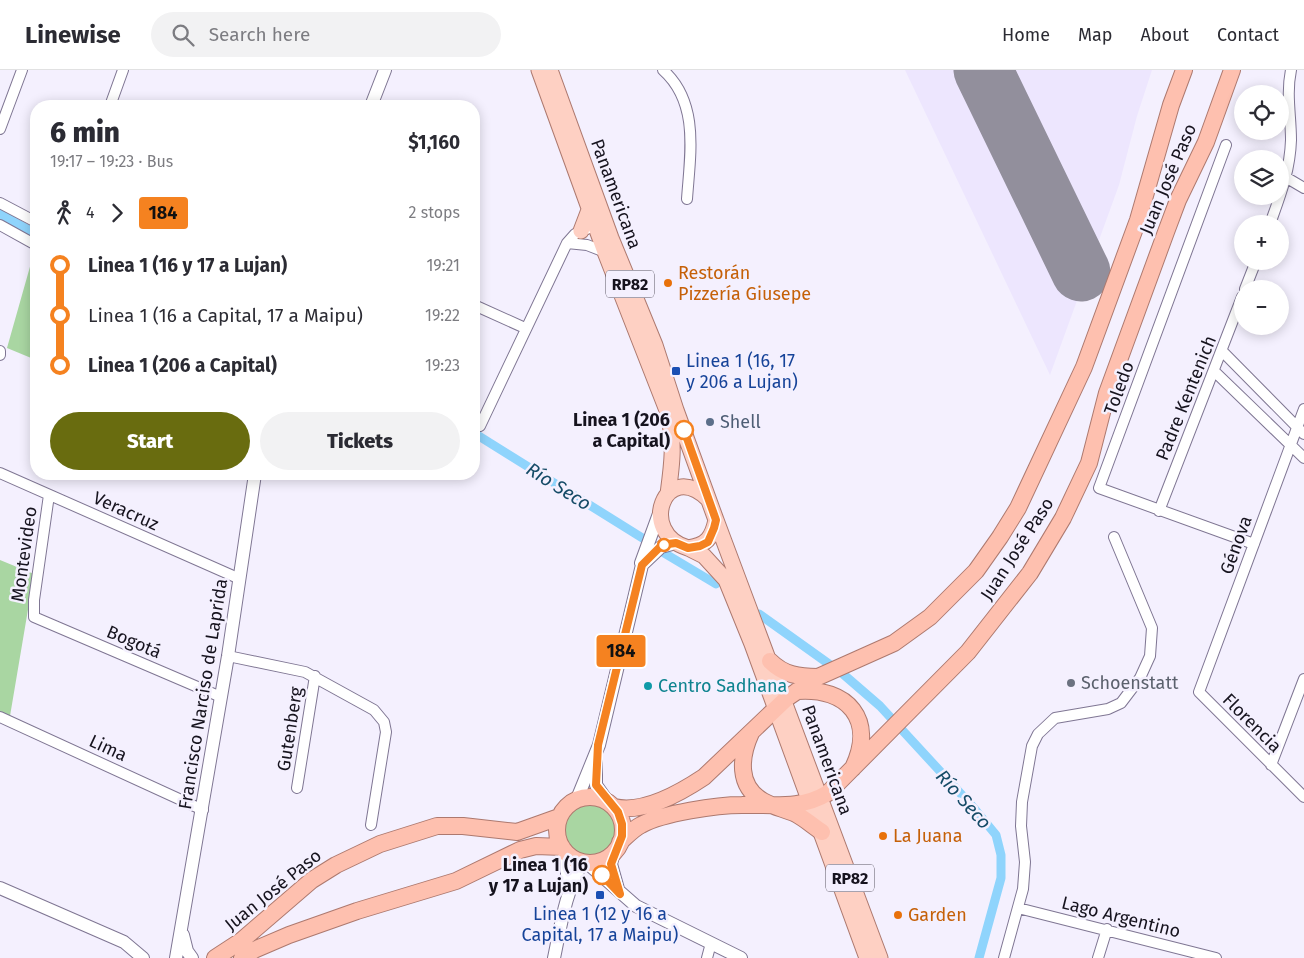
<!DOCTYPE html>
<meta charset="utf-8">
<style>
body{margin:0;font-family:"Fira Sans",sans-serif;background:#f2f2f3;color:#2b2b33;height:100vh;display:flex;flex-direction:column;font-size:19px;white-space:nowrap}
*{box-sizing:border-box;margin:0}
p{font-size:16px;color:#7c7c81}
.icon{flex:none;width:28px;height:28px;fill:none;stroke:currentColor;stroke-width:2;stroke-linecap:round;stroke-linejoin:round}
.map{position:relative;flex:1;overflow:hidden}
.side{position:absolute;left:30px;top:30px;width:450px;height:380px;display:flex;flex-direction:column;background:#fff;border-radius:20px;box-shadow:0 2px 12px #0003}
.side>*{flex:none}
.badge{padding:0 10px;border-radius:4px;font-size:18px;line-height:32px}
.buttons{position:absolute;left:1234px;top:15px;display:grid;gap:10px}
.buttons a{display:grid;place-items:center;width:55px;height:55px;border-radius:50%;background:#fff;box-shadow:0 2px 12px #0003;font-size:25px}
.map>.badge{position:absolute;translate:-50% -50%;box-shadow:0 0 0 2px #fff}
.legs{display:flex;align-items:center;gap:8px;height:55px;padding:0 20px;font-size:16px}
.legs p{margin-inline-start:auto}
.head{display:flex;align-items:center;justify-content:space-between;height:85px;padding:0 20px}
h1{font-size:28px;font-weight:800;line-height:38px}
.action{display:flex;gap:10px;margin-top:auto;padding:10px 20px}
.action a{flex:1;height:58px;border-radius:30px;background:#696c0f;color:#fff;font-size:20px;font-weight:800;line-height:58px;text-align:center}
.action a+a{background:#f2f2f3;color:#2b2b33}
ul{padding:0 20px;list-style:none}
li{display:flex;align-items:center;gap:18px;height:50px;font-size:19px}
li i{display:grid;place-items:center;width:8px;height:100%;margin:0 6px;background:currentColor}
li i::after{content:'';width:12px;height:12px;margin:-6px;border:4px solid;border-radius:50%;background:#fff}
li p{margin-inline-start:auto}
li:first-child i{background:linear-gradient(#0000 50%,currentColor 0)}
li:last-child i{background:linear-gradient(currentColor 50%,#0000 0)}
header{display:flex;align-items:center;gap:30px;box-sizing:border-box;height:70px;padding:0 25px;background:#fff;border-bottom:1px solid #e1e1e2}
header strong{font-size:24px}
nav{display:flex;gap:28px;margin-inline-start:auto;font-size:18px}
.search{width:350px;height:45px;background:#f2f2f3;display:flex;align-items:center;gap:12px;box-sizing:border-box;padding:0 18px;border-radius:28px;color:#7c7c81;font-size:19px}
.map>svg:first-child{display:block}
</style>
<header>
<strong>Linewise</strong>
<div class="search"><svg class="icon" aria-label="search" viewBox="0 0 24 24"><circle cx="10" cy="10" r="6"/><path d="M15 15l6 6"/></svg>Search here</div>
<nav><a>Home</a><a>Map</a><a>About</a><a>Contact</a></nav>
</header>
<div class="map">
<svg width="1304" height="888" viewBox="0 0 1304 888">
<rect width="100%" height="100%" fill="#f4f0fe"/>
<!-- built -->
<path fill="#ede6fe" d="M905,0H1152L1137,46L1119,115L1050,305Z"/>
<!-- green -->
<path fill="#a9d6a2" d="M35,179L36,180V290L7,278Z
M0,490L34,504L10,646L0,642Z
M563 759a27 27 0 1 1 54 0a27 27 0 1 1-54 0Z"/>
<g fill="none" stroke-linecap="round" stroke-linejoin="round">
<!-- canal -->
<path stroke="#8fd4fc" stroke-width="9" d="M0,144L36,164
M474,363L644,469
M664,483L716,514
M759,544L829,594
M843,604L880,636L973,737L996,765L1001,785V808L979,888"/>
<!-- runway -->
<path stroke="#928f9c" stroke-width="59" d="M983,0L1081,202"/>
<!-- minor casing -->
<g stroke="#7f7693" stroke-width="12">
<path id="minor" d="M663,0C700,33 690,85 687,129
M110,36L123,0
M0,59L22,0
M1226,75L1099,418L1254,474
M1287,108L1304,118
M0,133L36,152
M1270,154C1280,126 1290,101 1291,70C1291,46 1286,24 1291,0
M0,155L36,175
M567,173L587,175L605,182
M1245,219L1256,191
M474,235L525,258
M0,281V285
M1222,281L1304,364
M1214,301L1304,388
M1304,339L1199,622L1304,727
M474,353L480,356L567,173L575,164L587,159
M0,403L240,509
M49,425L34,530V547L221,627
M1159,441L1242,227
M228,586L305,602L374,640L384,652L386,662L371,755
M0,647L203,740
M1271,695L1304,609
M297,718L315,606
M1018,838L1216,888
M707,888L711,873
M1004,888L1023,819L1025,792L1021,756L1022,732L1032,676L1038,664L1055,648L1108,639L1121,633L1140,608L1150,586L1152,558L1114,467
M1098,888L1107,859"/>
</g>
<!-- tertiary casing -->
<g stroke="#7f7693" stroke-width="14">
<path id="tertiary" d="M371,36L385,0
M641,493L660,441
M596,693V715L608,732
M577,729L599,675L642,495L661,477L676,473
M564,780L567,792V815
M614,782L611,794L618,819
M587,793L636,836L741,888
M0,818L124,872L143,888
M183,865L187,881L192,888
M176,888L228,586L255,404
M554,888C561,855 565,822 583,792"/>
</g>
<!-- primary casing -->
<g stroke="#ad796f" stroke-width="17">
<path id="primary" d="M539,0L605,182L668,343C675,374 672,394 668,424
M550,0L611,168L655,275L676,340L716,450C712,468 707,475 688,478C637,463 665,388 708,429
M581,161L589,140
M716,450L880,888
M688,478L704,486L726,510L752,574L867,888"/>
</g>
<!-- trunk casing -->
<g stroke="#ad796f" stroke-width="18">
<path id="trunk" d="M770,591C784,605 799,607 818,607
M797,621C848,617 876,650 853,698
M751,663C740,687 737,716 763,731C773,737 785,739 796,744C805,749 813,756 822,762
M557 760a33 33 0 1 1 66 0a33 33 0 1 1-66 0Z
M614,737C643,744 680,723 704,707L787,628L818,607L894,573L930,547L976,501L1000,467L1018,438L1084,297L1138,150L1171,35L1184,0
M620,772C627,766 633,759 641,755C663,743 717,735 742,735C772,734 800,740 828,723L968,582L1030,503L1063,448L1089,393L1107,323L1166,162L1178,130L1206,72L1232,0
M215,888L241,871L312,810L336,795L380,774L437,756H463L517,762L559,747
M242,888L254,880L289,865L357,841L456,811L520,780L536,776L562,777"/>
</g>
<!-- minor -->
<use href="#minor" stroke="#fff" stroke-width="10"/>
<!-- tertiary -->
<use href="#tertiary" stroke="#fff" stroke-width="12"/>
<!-- primary -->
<use href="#primary" stroke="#fed0c3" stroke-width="15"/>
<!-- trunk -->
<use href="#trunk" stroke="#fec0af" stroke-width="16"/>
</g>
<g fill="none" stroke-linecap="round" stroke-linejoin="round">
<!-- line-1 casing -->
<g stroke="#fff" stroke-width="11">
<path id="line-1" d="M602,805L620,824L611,794L622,766V754L618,742L596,715L598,675L642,495L661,476L668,474L676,473L688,478L700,476L708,472L714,458L716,450L684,360"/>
</g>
<!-- line-1 -->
<use href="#line-1" stroke="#f58220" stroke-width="8"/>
</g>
<!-- markers -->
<g fill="#e8710a" stroke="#f4f0fe" stroke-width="2">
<circle cx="668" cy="213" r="5"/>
<circle cx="883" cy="766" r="5"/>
<circle cx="898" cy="845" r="5"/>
</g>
<g fill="#1a4fb4" stroke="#f4f0fe" stroke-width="2">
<rect x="671" y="296" width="10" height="10" rx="2.5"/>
<rect x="595" y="820" width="10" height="10" rx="2.5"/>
</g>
<circle fill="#5c6f8a" stroke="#f4f0fe" stroke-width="2" cx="710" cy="352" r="5"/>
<g fill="#fff" stroke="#f58220" stroke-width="2.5">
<circle cx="684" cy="360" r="9"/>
<circle cx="664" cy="475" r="6"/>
<circle cx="602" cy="805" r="9"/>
</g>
<circle fill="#6b7280" stroke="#f4f0fe" stroke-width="2" cx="1071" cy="613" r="5"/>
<circle fill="#0f9aa8" stroke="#f4f0fe" stroke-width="2" cx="648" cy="616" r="5"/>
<g text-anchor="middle" stroke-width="5" stroke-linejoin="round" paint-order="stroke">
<!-- shield labels -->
<g fill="#f4f0fe" stroke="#595561" stroke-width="1">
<rect x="606" y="200.5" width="48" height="27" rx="4"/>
<rect x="826" y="794.5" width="48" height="27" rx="4"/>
</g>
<g font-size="16" font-weight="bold" fill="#16131e">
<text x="630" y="220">RP82</text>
<text x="850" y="814">RP82</text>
</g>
<!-- street labels -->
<g font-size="18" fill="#16131e" stroke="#f4f0fe">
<text transform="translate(1168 109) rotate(-67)" y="6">Juan José Paso</text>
<text transform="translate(616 124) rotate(70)" y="6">Panamericana</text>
<text transform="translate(1119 318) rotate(-70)" y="6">Toledo</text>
<text transform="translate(1186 328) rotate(-68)" y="6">Padre Kentenich</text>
<text transform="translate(126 441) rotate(24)" y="6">Veracruz</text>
<text transform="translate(1236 475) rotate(-70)" y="6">Génova</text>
<text transform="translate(1017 479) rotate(-57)" y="6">Juan José Paso</text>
<text transform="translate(24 484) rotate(-82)" y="6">Montevideo</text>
<text transform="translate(134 572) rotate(23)" y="6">Bogotá</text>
<text transform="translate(203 624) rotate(-81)" y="6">Francisco Narciso de Laprida</text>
<text transform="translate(1252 653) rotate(45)" y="6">Florencia</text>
<text transform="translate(290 659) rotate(-81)" y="6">Gutenberg</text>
<text transform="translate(108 678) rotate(25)" y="6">Lima</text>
<text transform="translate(827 690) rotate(70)" y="6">Panamericana</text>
<text transform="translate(273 820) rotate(-39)" y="6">Juan José Paso</text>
<text transform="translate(1121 847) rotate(14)" y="6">Lago Argentino</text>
</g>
<!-- food labels -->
<g font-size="18" fill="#c56008" stroke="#f4f0fe" text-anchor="start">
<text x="678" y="209">Restorán<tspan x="678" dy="21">Pizzería Giusepe</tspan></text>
<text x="893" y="772">La Juana</text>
<text x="908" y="851">Garden</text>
</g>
<!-- transit labels -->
<g font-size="18" fill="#164399" stroke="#f4f0fe" text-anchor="start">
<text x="686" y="297">Linea 1 (16, 17<tspan x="686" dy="21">y 206 a Lujan)</tspan></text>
<text x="600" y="850" text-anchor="middle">Linea 1 (12 y 16 a<tspan x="600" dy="21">Capital, 17 a Maipu)</tspan></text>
</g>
<!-- stop labels -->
<g font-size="18" font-weight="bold" fill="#16131e" stroke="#f4f0fe" text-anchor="end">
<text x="670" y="356">Linea 1 (206<tspan x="670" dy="21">a Capital)</tspan></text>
<text x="588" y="801">Linea 1 (16<tspan x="588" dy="21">y 17 a Lujan)</tspan></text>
</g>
<!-- service labels -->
<g font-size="18" fill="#4e5e75" stroke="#f4f0fe" text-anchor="start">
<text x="720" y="358">Shell</text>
</g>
<!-- worship labels -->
<g font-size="18" fill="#5b616d" stroke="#f4f0fe" text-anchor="start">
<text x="1081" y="619">Schoenstatt</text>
</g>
<!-- culture labels -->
<g font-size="18" fill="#0d838f" stroke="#f4f0fe" text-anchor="start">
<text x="658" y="622">Centro Sadhana</text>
</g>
<!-- water labels -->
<g font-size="19" font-style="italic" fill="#154b67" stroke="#f4f0fe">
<text transform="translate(559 416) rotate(32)" y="7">Río Seco</text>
<text transform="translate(964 729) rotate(48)" y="7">Río Seco</text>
</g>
</g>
</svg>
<div class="buttons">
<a><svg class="icon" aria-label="locate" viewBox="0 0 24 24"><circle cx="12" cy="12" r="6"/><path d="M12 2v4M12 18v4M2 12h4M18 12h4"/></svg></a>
<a><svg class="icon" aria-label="layers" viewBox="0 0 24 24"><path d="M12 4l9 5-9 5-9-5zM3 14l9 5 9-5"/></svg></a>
<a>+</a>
<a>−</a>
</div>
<b class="badge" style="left:621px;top:581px;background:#f58220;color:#111">184</b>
<section class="side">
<div class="head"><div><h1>6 min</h1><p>19:17 – 19:23 · Bus</p></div><b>$1,160</b></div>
<div class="legs"><svg class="icon" aria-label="walk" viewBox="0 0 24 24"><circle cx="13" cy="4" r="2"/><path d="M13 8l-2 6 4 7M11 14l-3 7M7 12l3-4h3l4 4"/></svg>4<svg class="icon" aria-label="forward" viewBox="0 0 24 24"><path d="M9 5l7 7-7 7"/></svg><b class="badge" style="background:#f58220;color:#111">184</b><p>2 stops</p></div>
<ul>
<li><i style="color:#f58220"></i><b>Linea 1 (16 y 17 a Lujan)</b><p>19:21</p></li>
<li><i style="color:#f58220"></i><span>Linea 1 (16 a Capital, 17 a Maipu)</span><p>19:22</p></li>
<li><i style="color:#f58220"></i><b>Linea 1 (206 a Capital)</b><p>19:23</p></li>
</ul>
<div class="action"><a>Start</a><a>Tickets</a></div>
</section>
</div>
